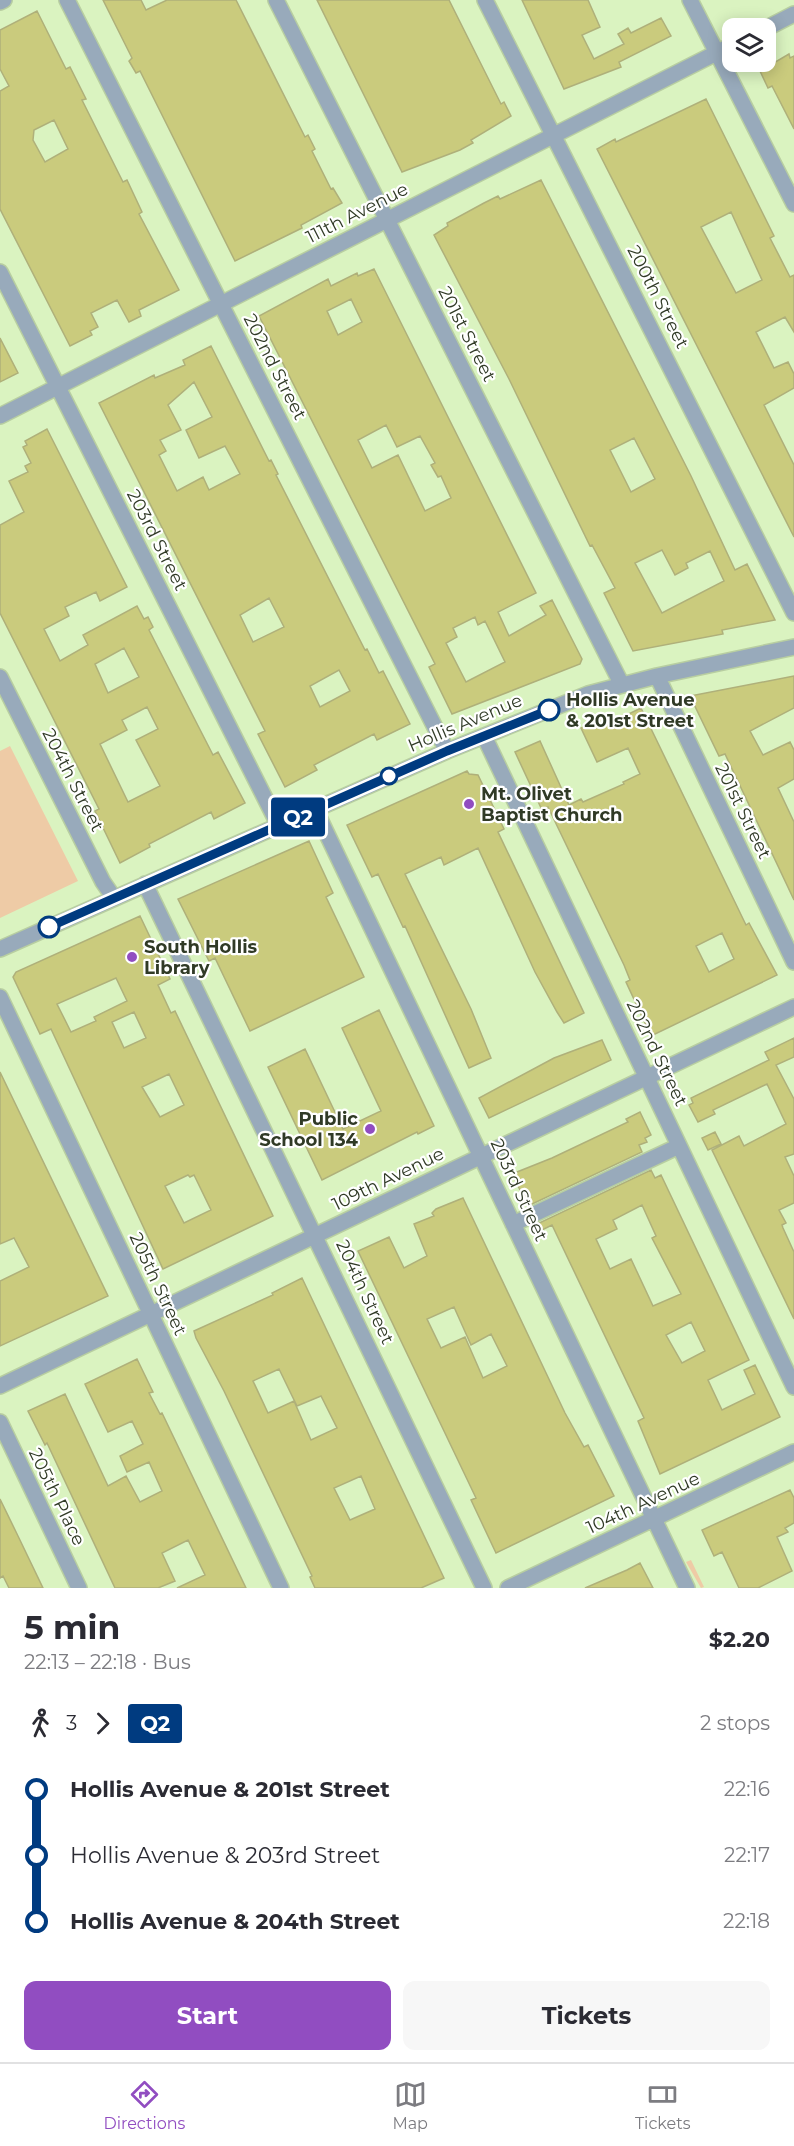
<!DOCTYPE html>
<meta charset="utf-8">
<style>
body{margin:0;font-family:Montserrat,sans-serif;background:#f7f7f7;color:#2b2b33;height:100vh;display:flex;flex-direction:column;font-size:22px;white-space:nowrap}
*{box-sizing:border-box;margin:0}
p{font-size:20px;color:#7c7c81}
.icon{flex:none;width:33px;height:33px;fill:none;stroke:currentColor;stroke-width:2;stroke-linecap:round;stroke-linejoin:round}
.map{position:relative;height:1588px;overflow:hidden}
.panel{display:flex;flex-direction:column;background:#fff;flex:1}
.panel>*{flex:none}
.badge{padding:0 12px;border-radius:4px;font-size:21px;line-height:39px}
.tools{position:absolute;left:722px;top:18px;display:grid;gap:12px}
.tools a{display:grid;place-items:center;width:54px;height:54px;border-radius:12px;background:#fff;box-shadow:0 3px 15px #0003;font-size:30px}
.map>.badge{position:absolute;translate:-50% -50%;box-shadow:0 0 0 3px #fff}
.legs{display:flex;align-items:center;gap:9px;height:66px;padding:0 24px;font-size:20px}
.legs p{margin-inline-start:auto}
.overview{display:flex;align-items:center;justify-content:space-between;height:102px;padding:0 24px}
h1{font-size:33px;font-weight:700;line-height:45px}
.button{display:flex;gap:12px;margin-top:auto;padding:12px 24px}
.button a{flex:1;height:69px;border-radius:12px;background:#914dc1;color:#fff;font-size:24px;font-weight:700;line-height:69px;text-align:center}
.button a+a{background:#f7f7f7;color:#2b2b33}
ul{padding:0 24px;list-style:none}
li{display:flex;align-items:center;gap:21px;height:66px;font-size:22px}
li i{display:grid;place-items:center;width:9px;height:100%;margin:0 8px;background:currentColor}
li i::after{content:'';width:15px;height:15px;margin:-8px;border:4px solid;border-radius:50%;background:#fff}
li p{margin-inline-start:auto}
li:first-child i{background:linear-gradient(#0000 50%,currentColor 0)}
li:last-child i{background:linear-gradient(currentColor 50%,#0000 0)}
.tab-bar{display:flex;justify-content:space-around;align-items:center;height:84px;border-top:2px solid #e1e1e2;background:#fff;font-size:16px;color:#7c7c81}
.tab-bar a{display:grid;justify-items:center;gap:3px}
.tab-bar .selected{color:#914dc1}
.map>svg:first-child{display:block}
</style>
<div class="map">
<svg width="794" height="1588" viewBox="0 0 794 1588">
<rect width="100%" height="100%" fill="#daf3c0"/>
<!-- green -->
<path fill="#eecba6" d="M10,746L78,881L0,918V751Z
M691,1560L704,1587L701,1588L686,1562Z"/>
<!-- building -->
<path fill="#cacb7d" stroke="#afb07a" stroke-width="1.5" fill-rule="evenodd" d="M103,0H141L146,10L167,0H236L305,137L308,135L315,149L312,151L331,189L333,188L342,203L301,225L302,228L235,261L140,71L136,73L129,61L132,58Z
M317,0H449L501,104L504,102L511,116L471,140L473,143L460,150L402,172Z
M522,0H588L600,27L582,35L594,59L624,44L618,34L628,28L631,33L661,18L671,36L619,62L621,67L564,89Z
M37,11L66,69L70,67L86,99L82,100L123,182L127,180L142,212L139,214L179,290L139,310L141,316L129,322L117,300L91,313L98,327L90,331L92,335L70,346L0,209V91L9,86L0,69V30ZM54,120L68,149L45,162L33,140L34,130Z
M789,54L790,58L794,56V129L772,86L768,88L760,71Z
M706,99L774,236L770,238L790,277L794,275V332L785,317L756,332L774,368L788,362L794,374V388L764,405L794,465V537L597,149L615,139L616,142ZM731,212L762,280L736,293L701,227Z
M541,180L691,476L735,570L747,564L775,620L722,630L723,634L633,651L604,593L615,588L592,545L590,546L509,379L434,235L448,226L447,223L484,203L498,196L500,199ZM634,438L655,479L631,492L610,450ZM662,550L675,575L688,568L686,563L710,551L724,581L662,613L635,563Z
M374,269L536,593L498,612L509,636L546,615L540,606L552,600L582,659L580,664L452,714L429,667L435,664L259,316L328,279L331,286L357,273L358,276ZM351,299L362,322L338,335L327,311ZM386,425L397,447L420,436L435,463L431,465L438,477L441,476L451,498L425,511L398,455L372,468L358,440ZM475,617L478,625L485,621L505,662L466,682L446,643L457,637L453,628Z
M0,338L18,373L0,382Z
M211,346L269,461L271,460L278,474L276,475L365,650L367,649L379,673L383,671L410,724L377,740L374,734L314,765L317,770L285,787L258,734L265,731L99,403L154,375L155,378L185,365L183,360ZM194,382L212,417L186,430L199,458L225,446L240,474L209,490L203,477L177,491L159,455L166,451L160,440L181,430L168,405ZM269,598L284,627L253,642L240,615ZM339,670L350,691L320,707L310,686Z
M47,429L127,587L100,601L96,592L65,607L69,616L44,629L60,661L88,645L83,635L137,606L144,619L148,617L153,627L149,630L213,755L218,752L245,803L214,819L211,812L149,844L150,847L120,863L95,811L99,809L0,613V525L24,512L9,481L28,472L25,466L31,463L23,447L27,445L25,441ZM124,648L139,677L108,693L95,664ZM147,707L158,729L136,740L160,786L128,802L100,744L127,730L122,720Z
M794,676V708L750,731L763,755L790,742L794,750V779L778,788L794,822V900L725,754L719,756L690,696Z
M641,708L746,925L749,923L777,975L651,1036L626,982L630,980L624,965L548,807L542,810L515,752L540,741L569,805L581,799L583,802L624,784L623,782L640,774L628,748L597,762L581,728L607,716L610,723ZM722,933L734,959L709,972L696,946Z
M467,771L469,774L478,775L504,829L498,832L584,1013L564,1023L557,1012L535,972L478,848L444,865L441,857L405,874L471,1009L491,1058L469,1068L405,926L403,927L378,874L372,877L347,825Z
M309,841L333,893L326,897L364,977L250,1031L215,958L209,961L178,899Z
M140,916L170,979L158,985L171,1013L175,1011L273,1216L163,1269L51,1029L40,1034L13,977L16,972ZM116,978L127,1001L94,1017L96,1021L71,1032L57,1004ZM134,1012L146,1038L124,1048L112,1022ZM169,1074L184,1105L160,1117L142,1087ZM188,1175L190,1177L194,1175L211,1210L184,1223L165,1186Z
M379,1010L434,1126L418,1134L417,1132L322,1180L268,1067L305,1049L343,1129L381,1111L342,1028Z
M794,1038V1057L776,1065L794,1099V1154L785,1157L794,1176V1203L779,1210L786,1223L782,1225L783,1228L794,1252V1319L712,1150L739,1136L744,1146L786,1124L767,1084L713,1110L715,1114L698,1122L689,1105L693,1103L691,1098L769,1060L765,1052Z
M602,1040L611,1060L489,1118L479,1098L554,1058Z
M0,1072L108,1296L0,1346V1281L29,1267L14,1238L0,1244Z
M640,1112L651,1135L645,1138L647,1142L639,1145L642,1152L528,1206L512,1174L552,1158L628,1122L626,1119Z
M715,1132L721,1144L708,1150L702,1138Z
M651,1170L655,1178L661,1175L749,1360L708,1380L722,1410L755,1394L744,1370L755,1365L780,1417L660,1474L638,1421L644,1418L552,1225L540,1231L537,1224ZM642,1205L656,1236L652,1238L681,1294L653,1306L631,1259L610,1269L596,1239L617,1229L613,1220ZM691,1322L705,1351L682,1363L666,1335Z
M463,1198L565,1413L584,1447L588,1445L614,1496L496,1553L471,1500L476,1498L358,1251L389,1237L404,1268L427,1256L414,1224L434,1216L432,1213L436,1209ZM454,1307L471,1345L491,1334L507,1366L483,1378L465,1337L441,1348L427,1319Z
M302,1278L444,1578L421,1588H315L310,1577L312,1576L224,1391L196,1338L194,1331L273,1295L272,1293ZM279,1369L297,1406L321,1396L337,1428L311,1440L294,1401L268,1413L253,1381ZM361,1476L375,1509L350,1520L334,1488Z
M137,1359L153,1392L149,1393L160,1414L162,1413L246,1588H177L205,1575L188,1540L162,1553L175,1581L158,1588H115L47,1443L45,1445L28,1411L65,1394L108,1486L126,1476L140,1502L162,1491L149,1462L127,1472L120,1456L143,1444L132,1421L108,1432L85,1384Z
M790,1490L794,1498V1523L785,1528L788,1532L777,1537L792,1571L758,1588H739L722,1552L714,1556L702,1530Z
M0,1499L18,1536L43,1588H9L3,1576L0,1578Z
M640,1563L653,1588H585L627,1570Z"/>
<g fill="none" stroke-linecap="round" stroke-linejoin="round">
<!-- minor casing -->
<g stroke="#b8cea1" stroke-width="18">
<path id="minor" d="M67,0L447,751
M276,0L622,685
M485,0L794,613
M690,0L794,204
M0,2L4,0
M765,29L794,14
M0,272L279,826
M0,416L732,45
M657,676L794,962
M0,677L103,882L114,898
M484,736L794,1387
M315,809L687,1588
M145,884L484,1588
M0,949L447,751L588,694L657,676L794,647
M0,997L281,1588
M513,1224L679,1146
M0,1386L794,1007
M0,1422L79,1588
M508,1588L794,1452"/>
</g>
<!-- minor -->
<use href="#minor" stroke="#98aabb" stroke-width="15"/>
</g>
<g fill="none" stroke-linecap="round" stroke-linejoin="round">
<!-- line-1 casing -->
<g stroke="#fff" stroke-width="14">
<path id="line-1" d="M49,927L447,751L549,710"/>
</g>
<!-- line-1 -->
<use href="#line-1" stroke="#003b80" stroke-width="9"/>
</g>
<!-- markers -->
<g fill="#fff" stroke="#003b80" stroke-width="3">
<circle cx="549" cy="710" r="10"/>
<circle cx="389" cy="776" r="8"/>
<circle cx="49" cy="927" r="10"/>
</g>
<g fill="#914dc1" stroke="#fff" stroke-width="2">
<circle cx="469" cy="804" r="6"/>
<circle cx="132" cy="957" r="6"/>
<circle cx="370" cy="1129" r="6"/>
</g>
<g text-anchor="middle" stroke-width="4.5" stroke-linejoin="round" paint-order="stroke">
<!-- street labels -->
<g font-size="18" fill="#303a26" stroke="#fff">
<text transform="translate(357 213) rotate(-27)" y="6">111th Avenue</text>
<text transform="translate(658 297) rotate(63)" y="6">200th Street</text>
<text transform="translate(467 334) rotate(63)" y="6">201st Street</text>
<text transform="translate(275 367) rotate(63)" y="6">202nd Street</text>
<text transform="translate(157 540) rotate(63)" y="6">203rd Street</text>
<text transform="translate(465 723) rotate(-23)" y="6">Hollis Avenue</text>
<text transform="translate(73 780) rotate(63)" y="6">204th Street</text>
<text transform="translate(743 811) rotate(64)" y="6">201st Street</text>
<text transform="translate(657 1053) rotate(64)" y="6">202nd Street</text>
<text transform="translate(388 1179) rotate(-26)" y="6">109th Avenue</text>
<text transform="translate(519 1190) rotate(65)" y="6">203rd Street</text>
<text transform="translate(158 1284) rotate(65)" y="6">205th Street</text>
<text transform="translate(365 1292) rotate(65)" y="6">204th Street</text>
<text transform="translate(57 1497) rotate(64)" y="6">205th Place</text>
<text transform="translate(643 1503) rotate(-25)" y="6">104th Avenue</text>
</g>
<!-- stop labels -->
<g font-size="18" font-weight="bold" fill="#303a26" stroke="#fff" text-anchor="start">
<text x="566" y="706">Hollis Avenue<tspan x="566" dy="21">&amp; 201st Street</tspan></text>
</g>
<!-- poi labels -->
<g font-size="18" font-weight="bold" fill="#303a26" stroke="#fff" text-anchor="start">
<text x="481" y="800">Mt. Olivet<tspan x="481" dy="21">Baptist Church</tspan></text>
<text x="144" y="953">South Hollis<tspan x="144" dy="21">Library</tspan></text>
<text x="358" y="1125" text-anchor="end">Public<tspan x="358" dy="21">School 134</tspan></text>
</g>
</g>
</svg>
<div class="tools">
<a><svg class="icon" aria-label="layers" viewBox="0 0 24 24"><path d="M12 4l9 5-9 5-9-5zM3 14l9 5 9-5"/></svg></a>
</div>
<b class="badge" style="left:298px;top:817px;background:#003b80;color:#fff">Q2</b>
</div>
<section class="panel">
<div class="overview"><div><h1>5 min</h1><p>22:13 – 22:18 · Bus</p></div><b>$2.20</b></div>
<div class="legs"><svg class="icon" aria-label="walk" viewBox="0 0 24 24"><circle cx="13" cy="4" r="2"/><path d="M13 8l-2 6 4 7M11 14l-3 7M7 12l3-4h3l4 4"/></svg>3<svg class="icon" aria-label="forward" viewBox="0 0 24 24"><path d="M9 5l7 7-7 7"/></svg><b class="badge" style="background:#003b80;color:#fff">Q2</b><p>2 stops</p></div>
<ul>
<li><i style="color:#003b80"></i><b>Hollis Avenue &amp; 201st Street</b><p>22:16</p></li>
<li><i style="color:#003b80"></i><span>Hollis Avenue &amp; 203rd Street</span><p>22:17</p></li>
<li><i style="color:#003b80"></i><b>Hollis Avenue &amp; 204th Street</b><p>22:18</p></li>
</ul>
<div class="button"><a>Start</a><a>Tickets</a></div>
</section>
<nav class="tab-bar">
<a class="selected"><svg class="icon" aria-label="directions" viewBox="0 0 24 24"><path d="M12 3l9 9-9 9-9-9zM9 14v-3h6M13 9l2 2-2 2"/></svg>Directions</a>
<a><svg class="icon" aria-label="map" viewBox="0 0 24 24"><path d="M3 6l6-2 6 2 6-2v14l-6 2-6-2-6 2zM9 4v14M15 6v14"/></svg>Map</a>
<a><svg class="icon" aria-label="tickets" viewBox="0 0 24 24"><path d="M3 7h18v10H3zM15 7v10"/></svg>Tickets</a>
</nav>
